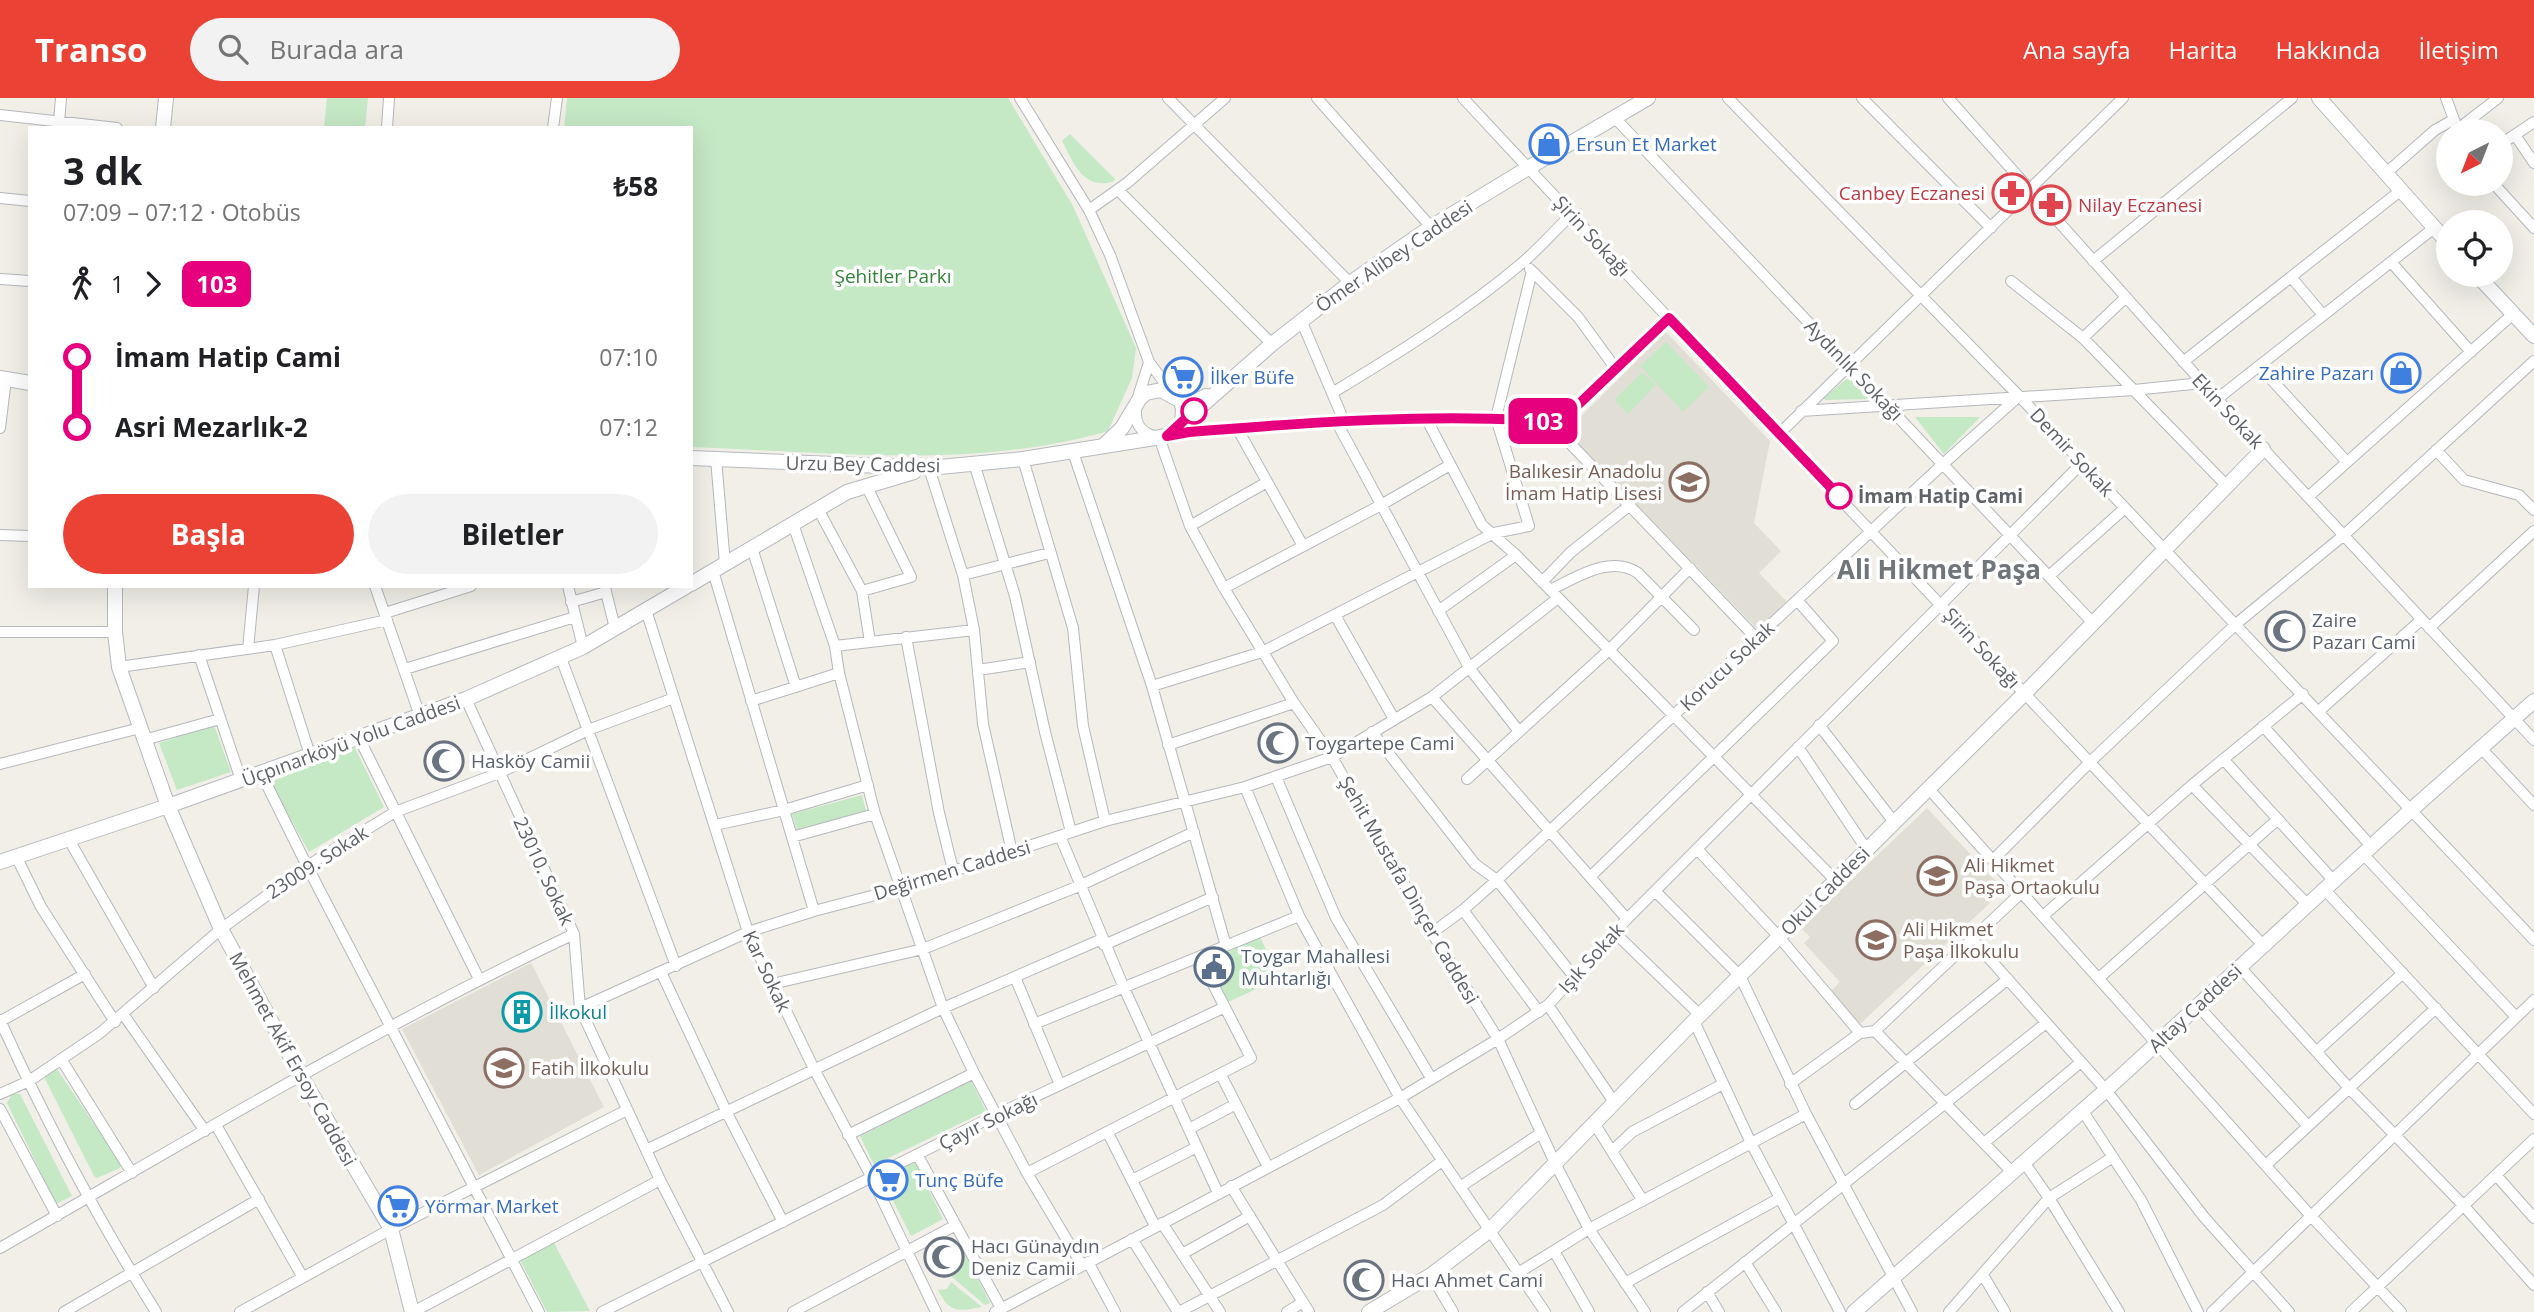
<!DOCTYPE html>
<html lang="tr">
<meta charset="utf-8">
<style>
body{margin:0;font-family:"Open Sans",sans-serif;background:#f2f2f2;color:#202124;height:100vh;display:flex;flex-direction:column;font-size:26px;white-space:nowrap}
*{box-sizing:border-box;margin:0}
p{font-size:23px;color:#757577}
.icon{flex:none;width:38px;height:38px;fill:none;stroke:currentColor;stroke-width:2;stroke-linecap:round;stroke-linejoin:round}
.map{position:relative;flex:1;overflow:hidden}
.details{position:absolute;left:28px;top:28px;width:665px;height:462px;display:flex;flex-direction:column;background:#fff;border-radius:0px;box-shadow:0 7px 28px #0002}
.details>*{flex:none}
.badge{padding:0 14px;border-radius:10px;font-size:24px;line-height:46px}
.needle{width:46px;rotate:222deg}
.controls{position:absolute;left:2436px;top:21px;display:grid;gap:14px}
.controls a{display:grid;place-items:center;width:77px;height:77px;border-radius:50%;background:#fff;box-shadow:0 7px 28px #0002;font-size:35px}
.map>.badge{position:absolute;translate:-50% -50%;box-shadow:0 0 0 4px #fff}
.legs{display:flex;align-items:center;gap:10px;height:77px;padding:0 35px;font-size:23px}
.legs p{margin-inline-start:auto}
.head{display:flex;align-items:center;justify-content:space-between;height:119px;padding:0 35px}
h1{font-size:38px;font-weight:700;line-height:52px}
.button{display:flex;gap:14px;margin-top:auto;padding:14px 35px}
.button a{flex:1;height:80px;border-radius:42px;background:#ea4335;color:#fff;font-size:28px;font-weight:700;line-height:80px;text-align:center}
.button a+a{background:#f2f2f2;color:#202124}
ul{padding:0 35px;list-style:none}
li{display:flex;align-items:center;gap:24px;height:70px;font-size:26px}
li i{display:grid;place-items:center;width:10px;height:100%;margin:0 9px;background:currentColor}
li i::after{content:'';width:18px;height:18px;margin:-9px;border:5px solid;border-radius:50%;background:#fff}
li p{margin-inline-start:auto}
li:first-child i{background:linear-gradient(#0000 50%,currentColor 0)}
li:last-child i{background:linear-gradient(currentColor 50%,#0000 0)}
header{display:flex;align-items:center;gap:42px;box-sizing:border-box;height:98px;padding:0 35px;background:#ea4335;color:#fff}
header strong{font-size:33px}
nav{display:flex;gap:38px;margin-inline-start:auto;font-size:24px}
.search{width:490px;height:63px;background:#f2f2f2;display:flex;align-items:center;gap:18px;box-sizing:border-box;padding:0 24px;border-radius:38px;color:#757577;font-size:26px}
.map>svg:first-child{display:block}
</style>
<header>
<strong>Transo</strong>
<div class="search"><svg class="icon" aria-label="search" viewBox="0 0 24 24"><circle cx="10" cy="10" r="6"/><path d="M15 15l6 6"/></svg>Burada ara</div>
<nav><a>Ana sayfa</a><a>Harita</a><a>Hakkında</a><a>İletişim</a></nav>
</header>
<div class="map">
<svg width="2534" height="1214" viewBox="0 0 2534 1214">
<rect width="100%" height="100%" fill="#f1efe8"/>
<!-- education -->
<path fill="#e1ded6" d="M1666,234L1770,343L1754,425L1781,453L1759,475L1787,504L1757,531L1566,333Z
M1927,710L2004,792L1860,926L1830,894L1840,884L1804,845L1810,839L1801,830Z
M531,865L604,1009L479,1077L402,931Z"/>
<!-- green -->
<path fill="#c5e8c5" d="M327,0H368L365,30H324Z
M567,0H1008L1073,108L1136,250L1132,280L1108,333C974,372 829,354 691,349V30H564Z
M1070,36L1115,81L1112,84C1082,91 1074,65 1062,43Z
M1666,244L1709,289L1683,314L1640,268Z
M1642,274L1656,287L1628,316L1614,302Z
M1851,277L1870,301L1825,302L1824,300Z
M1915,319H1980L1944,356Z
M214,627L231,674L177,692L159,645Z
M355,650L384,709L309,754L270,684Z
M862,697L866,713L797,732L792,716Z
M1260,839L1280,880L1226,905L1207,864Z
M57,971L121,1066L120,1070L97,1080L94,1078L45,981L46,976Z
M971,983L986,1013L874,1067L860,1038Z
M12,996H20L72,1098L56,1106L7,1005Z
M915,1064L943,1121L911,1138L882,1081Z
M554,1145L590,1213L547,1214L520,1162Z
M963,1152L990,1205L985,1207L952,1179Z
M951,1184L982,1209C956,1214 949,1214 938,1192L947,1191Z"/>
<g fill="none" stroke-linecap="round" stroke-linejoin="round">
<!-- minor casing -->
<g stroke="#b5b8bc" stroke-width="12">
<path id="minor" d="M1020,0L1089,112L1110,157L1149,264L1179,304L1181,311L1180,325
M1168,0L1350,185
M1317,0L1431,129
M1463,0L1641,191L2263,847
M1728,0L2019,298L2534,842
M1862,0L1991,130
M1948,0L2217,301L2534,642
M2446,0L2456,27
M0,17L117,30
M1614,19L2093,525
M59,24L61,0
M387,30L389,0
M553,30L557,0
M2458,31L2498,0
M2515,37L2534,65
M2501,46L2534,24
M2385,76L2435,32L2453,22
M2494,86L2534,130
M1118,92L1272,246
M0,100L30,103
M1089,112L1127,85L1225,0
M2093,163L2292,0
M2391,164L2471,254
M1530,171L1578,219L1616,271
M2291,179L2323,217
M0,181L30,183
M2011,183L2083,240L2227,388
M1301,222L1344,323
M2083,240L2126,199
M1149,264C1143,289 1118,333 1159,339L1190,428L1224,490L1294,605L1332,659L1432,835L1498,941L1555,1065L1589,1131L1645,1214
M2183,264L2400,93
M2259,268L2347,364
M1332,295C1397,256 1464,214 1522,165C1540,150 1555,132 1572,116
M2217,301L2434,130
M1801,313L2134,292L2202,285
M1427,322L1482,427L1516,457L1836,783
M1336,323L1470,571L1518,632
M1560,324L1563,338L1756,540
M0,330L6,281
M1237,330L1303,448
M1779,336L2123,0
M1168,337L1336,323L1496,320L1560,324L1669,221
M2436,352L2464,382L2519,397L2534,412
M1073,354L1152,588L1226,848
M716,361L725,466
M1023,361L1073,530L1083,628L1105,723
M974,365L1015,498L1045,634L1071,734
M929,370L963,477L974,532L983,626L1012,754
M2308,399L2513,216
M818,411L862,493L870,544
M793,426L835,548L839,575L875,716L943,910L974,975L1027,1075L1082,1167
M1190,428L1267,384
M0,437L30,438
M752,450L796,589
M713,473L814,813
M963,477L1049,455
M2049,478L2125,410
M1542,484L1571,454L1630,407
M375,488L420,618
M568,488L583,549
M1224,490L1381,407L1450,367
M1550,492C1576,480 1610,456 1638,475L1694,532
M862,493L911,479L866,387
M606,494L615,530
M571,504L606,494L605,488
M646,512L748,834L814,971L872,1080L936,1214
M1438,513L1516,457
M385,515L471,488
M1335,517L1394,621
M2429,530L2534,433
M0,534H115
M906,539L939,715L953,772
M275,547L310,657
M835,548L974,532
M248,551L254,488
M199,557L241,682
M561,560L676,868
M119,569L275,547L387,522
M405,571L575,519
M978,572L1030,564
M1152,588L1262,554L1494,435L1529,428L1496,320L1532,173
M1432,599L1627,821
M466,601L574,836L580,910L660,1082L728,1214
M751,603L839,575
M2319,613L2421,522
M1819,627L1894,724
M2263,628L2371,748
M1372,634L1475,766L1497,782L1575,880
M359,640L479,881
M144,642L220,621
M1168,647L1294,605
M1798,649L1867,752
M2481,650L2534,707
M2223,661L2333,782
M0,666L140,630
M261,675L307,768L539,1214
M1276,679L1336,820L1431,980
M1467,681L1609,552L1690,470
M2192,687L2307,806
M1245,689L1299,818L1400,1000L1545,1214
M1929,691L2310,1117L2401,1214
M715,727L784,712L868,687
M1060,738L1124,890L1218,1095
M792,739L875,716
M68,740L154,890
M1698,752L1779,839L1860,935L1875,933L2011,1073
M2363,756L2516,919
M16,758L41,809L115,924
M1993,762L2090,664L2236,526L2344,437L2534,263
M1590,779L1833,543L1797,502
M2324,791L2534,1016
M1656,794L1740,878L1806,1016L1912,1214
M1463,812L1539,914
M2043,818L2192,687L2303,596
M1432,835L1463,812L1497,782L1943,366L2019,298
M1615,835L1700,917
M1972,841L2106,992L2204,1119L2289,1214
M1104,847L1213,799
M2240,869L2349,990L2464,1108L2534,1187
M661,874L727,1015L783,1124
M1015,879L1060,987
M2099,880L2278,721
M772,886L923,851L1079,788L1194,734
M1548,907L1614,1004
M2198,908L2308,1028
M580,910L748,834L814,813L902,790L1105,723L1245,689L1332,659L1432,599L1558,500
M123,916L205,1033
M0,922C45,1022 98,1121 156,1214
M1,923L85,876
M1694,923L1751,1045L1840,1214
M1034,926L1299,818
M1875,933L2022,794
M2317,953L2403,875
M61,961L132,1075
M1221,977L1268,1069
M1790,986L1860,935
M0,996L29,983L100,935L221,831L307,768L395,714L499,675L588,632L674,600
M1855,1006L2008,881
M0,1011L57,1118
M2082,1012L2141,1102L2198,1214
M1594,1025L1643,1103
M216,1027L302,1178
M1189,1031L1236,1006
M1108,1035L1155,1128
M848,1037L974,975
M1984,1045L2081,964
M646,1052L943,910L1102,841
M1612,1053L1632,1034L1723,986
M918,1058L1001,1210
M2023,1063L2049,1100L2119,1214
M2266,1067L2436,910
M1027,1075L1251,960L1199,859
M2496,1077L2534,1120
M1132,1082L1197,1049
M1231,1088L1309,1214
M1460,1089L1541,1035
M1162,1125L1220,1214
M1132,1141L1178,1214
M0,1150C189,1042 376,929 574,836
M1554,1153L1589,1214
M1182,1156L1250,1118
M1088,1164L1115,1214
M1745,1164L1776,1214
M1518,1175L1589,1131L1806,1016
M1431,1177L1453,1214
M1983,1177L2005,1214
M1625,1185L1780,1100
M1707,1194L1719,1214
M64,1214L259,1101
M240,1214L391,1131L627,1012
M413,1214L660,1082
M602,1214L996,1017L1225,909
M793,1214L956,1127
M995,1214L1400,1000L1498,941L1548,907L1627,821L2082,365
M1179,1214L1383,1107L1442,1063
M1287,1214L1303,1204
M1683,1214L2046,925
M1949,1214L2049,1100L2113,1059
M2212,1214L2534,902
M2351,1214L2534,1041"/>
</g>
<!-- secondary casing -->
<g stroke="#b6babf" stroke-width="16">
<path id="secondary" d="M2319,0L2448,145
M163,30L166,0
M2477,177L2534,238
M0,280L30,285
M1103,348L1122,330L1140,300L1146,295L1161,292L1183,304L1192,305L1206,298
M691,360L929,370L1023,361L1167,338L1272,246L1350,185L1431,129L1528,70L1648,0
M691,486L847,394L914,374
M115,488V534L119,569L168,708L221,831L301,978L391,1131L412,1214
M0,764L168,708L466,601L583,549L687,488
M1369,1214L1431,1177L1489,1133L1694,923L2025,595L2263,351
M1854,1214L2106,992L2411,712L2534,603"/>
</g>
<!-- minor -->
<use href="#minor" stroke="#fff" stroke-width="10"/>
<!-- secondary -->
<use href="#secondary" stroke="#fff" stroke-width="14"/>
</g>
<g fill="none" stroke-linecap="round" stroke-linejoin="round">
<!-- line-1 casing -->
<g stroke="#fff" stroke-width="16">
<path id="line-1" d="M1194,313L1167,338L1189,334C1312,324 1436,315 1560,324L1669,220L1839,398"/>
</g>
<!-- line-1 -->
<use href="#line-1" stroke="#e6007e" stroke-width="10"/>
</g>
<!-- icons -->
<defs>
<g id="shop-ring" transform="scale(2.0125)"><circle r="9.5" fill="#fff" stroke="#3f7fe0" stroke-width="1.5"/><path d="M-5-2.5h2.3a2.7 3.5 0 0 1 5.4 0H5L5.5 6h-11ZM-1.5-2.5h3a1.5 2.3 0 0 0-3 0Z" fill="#3f7fe0"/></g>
<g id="pharmacy-ring" transform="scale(2.0125)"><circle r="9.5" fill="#fff" stroke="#e0444e" stroke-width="1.5"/><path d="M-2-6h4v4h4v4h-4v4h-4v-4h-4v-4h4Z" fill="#e0444e"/></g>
<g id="supermarket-ring" transform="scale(2.0125)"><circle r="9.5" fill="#fff" stroke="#3f7fe0" stroke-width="1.5"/><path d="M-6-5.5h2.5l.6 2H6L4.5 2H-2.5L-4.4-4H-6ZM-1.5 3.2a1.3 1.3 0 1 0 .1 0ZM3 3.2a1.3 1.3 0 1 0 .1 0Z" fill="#3f7fe0"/></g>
<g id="school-ring" transform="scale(2.0125)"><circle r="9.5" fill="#fff" stroke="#8d6e63" stroke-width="1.5"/><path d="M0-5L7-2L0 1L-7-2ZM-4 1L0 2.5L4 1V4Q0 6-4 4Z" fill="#8d6e63"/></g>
<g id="mosque-ring" transform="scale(2.0125)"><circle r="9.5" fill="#fff" stroke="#6b7280" stroke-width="1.5"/><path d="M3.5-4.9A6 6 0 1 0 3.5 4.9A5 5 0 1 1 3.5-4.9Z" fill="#6b7280"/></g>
<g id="civic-ring" transform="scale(2.0125)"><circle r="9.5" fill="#fff" stroke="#5c6f8a" stroke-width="1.5"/><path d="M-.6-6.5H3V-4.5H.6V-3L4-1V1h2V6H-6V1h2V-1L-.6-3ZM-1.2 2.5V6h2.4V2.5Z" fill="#5c6f8a"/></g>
<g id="building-ring" transform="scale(2.0125)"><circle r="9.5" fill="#fff" stroke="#0f9aa8" stroke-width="1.5"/><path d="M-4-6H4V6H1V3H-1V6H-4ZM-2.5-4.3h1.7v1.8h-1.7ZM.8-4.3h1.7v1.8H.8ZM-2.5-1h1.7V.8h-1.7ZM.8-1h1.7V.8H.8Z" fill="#0f9aa8"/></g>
</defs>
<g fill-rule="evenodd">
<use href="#shop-ring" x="1549" y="46"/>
<use href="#pharmacy-ring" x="2012" y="95"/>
<use href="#pharmacy-ring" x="2051" y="107"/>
<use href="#shop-ring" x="2401" y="275"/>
<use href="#supermarket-ring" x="1183" y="279"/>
<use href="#school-ring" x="1689" y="384"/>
<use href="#mosque-ring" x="2285" y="533"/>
<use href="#mosque-ring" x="1278" y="645"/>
<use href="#mosque-ring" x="444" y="663"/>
<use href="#school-ring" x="1937" y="778"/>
<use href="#school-ring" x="1876" y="842"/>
<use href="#civic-ring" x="1214" y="869"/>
<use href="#building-ring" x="522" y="914"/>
<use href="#school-ring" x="504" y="970"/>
<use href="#supermarket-ring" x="888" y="1082"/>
<use href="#supermarket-ring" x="398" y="1108"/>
<use href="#mosque-ring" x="944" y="1159"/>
<use href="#mosque-ring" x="1364" y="1182"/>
</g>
<!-- markers -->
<g fill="#fff" stroke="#e6007e" stroke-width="3.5">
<circle cx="1194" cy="313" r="12"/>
<circle cx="1839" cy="398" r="12"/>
</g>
<g text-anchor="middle" stroke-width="7" stroke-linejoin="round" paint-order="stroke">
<!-- shop labels -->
<g font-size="19" fill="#366cbe" stroke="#fff" text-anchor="start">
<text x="1576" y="53">Ersun Et Market</text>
<text x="2374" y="282" text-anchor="end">Zahire Pazarı</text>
<text x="1210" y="286">İlker Büfe</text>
<text x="915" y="1089">Tunç Büfe</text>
<text x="425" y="1115">Yörmar Market</text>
</g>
<!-- health labels -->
<g font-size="19" fill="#be3a42" stroke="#fff" text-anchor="end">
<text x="1985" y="102">Canbey Eczanesi</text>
<text x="2078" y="114" text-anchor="start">Nilay Eczanesi</text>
</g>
<!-- street labels -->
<g font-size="19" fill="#5f6368" stroke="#fff">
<text transform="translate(1592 138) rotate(47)" y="7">Şirin Sokağı</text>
<text transform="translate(1394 158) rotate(-34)" y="7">Ömer Alibey Caddesi</text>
<text transform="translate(1854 272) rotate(46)" y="7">Aydınlık Sokağı</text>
<text transform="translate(2228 313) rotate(47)" y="7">Ekin Sokak</text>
<text transform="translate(2072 354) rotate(47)" y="7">Demir Sokak</text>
<text transform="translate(863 366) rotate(1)" y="7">Urzu Bey Caddesi</text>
<text transform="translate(1982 550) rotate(47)" y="7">Şirin Sokağı</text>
<text transform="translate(1727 568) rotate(-43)" y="7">Korucu Sokak</text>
<text transform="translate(351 643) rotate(-20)" y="7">Üçpınarköyü Yolu Caddesi</text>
<text transform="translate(317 764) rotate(-33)" y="7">23009. Sokak</text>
<text transform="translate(952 772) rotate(-17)" y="7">Değirmen Caddesi</text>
<text transform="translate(544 773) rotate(65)" y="7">23010. Sokak</text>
<text transform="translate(1409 792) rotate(60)" y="7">Şehit Mustafa Dinçer Caddesi</text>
<text transform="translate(1825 793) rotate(-45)" y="7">Okul Caddesi</text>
<text transform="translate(1591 860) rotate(-48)" y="7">Işık Sokak</text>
<text transform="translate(767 873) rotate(65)" y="7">Kar Sokak</text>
<text transform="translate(2195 910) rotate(-43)" y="7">Altay Caddesi</text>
<text transform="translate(293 961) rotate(61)" y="7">Mehmet Akif Ersoy Caddesi</text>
<text transform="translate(988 1023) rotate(-26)" y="7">Çayır Sokağı</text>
</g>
<!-- park labels -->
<g font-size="19" fill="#348238" stroke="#fff">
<text x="893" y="185">Şehitler Parkı</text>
</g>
<!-- education labels -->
<g font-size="19" fill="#785e54" stroke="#fff" text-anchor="start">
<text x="1662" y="380" text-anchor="end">Balıkesir Anadolu<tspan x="1662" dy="22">İmam Hatip Lisesi</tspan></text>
<text x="1964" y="774">Ali Hikmet<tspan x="1964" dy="22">Paşa Ortaokulu</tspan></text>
<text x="1903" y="838">Ali Hikmet<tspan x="1903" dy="22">Paşa İlkokulu</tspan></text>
<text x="531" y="977">Fatih İlkokulu</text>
</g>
<!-- stop labels -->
<g font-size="19" font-weight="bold" fill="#5f6368" stroke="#fff" text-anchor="start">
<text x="1858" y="405">İmam Hatip Cami</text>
</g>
<!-- worship labels -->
<g font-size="19" fill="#5b616d" stroke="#fff" text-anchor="start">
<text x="2312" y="529">Zaire<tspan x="2312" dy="22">Pazarı Cami</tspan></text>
<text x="1305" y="652">Toygartepe Cami</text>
<text x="471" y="670">Hasköy Camii</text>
<text x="971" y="1155">Hacı Günaydın<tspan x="971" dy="22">Deniz Camii</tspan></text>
<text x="1391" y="1189">Hacı Ahmet Cami</text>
</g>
<!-- service labels -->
<g font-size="19" fill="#4e5e75" stroke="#fff" text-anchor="start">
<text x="1241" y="865">Toygar Mahallesi<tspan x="1241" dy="22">Muhtarlığı</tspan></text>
</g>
<!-- culture labels -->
<g font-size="19" fill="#0d838f" stroke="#fff" text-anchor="start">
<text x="549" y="921">İlkokul</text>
</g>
<!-- district labels -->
<g font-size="26" font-weight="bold" fill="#70757a" stroke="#fff">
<text x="1939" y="481">Ali Hikmet Paşa</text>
</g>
</g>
</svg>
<div class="controls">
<a><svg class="needle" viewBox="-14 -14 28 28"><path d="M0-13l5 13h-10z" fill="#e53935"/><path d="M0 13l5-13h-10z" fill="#757577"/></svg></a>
<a><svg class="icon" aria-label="locate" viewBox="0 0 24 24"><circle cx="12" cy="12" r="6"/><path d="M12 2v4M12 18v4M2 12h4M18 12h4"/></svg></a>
</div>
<b class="badge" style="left:1543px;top:323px;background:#e6007e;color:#fff">103</b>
<section class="details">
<div class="head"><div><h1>3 dk</h1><p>07:09 – 07:12 · Otobüs</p></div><b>₺58</b></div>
<div class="legs"><svg class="icon" aria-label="walk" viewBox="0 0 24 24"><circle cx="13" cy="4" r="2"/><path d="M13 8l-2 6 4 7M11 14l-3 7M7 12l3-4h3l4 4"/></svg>1<svg class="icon" aria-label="forward" viewBox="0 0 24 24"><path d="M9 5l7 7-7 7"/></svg><b class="badge" style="background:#e6007e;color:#fff">103</b></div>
<ul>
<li><i style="color:#e6007e"></i><b>İmam Hatip Cami</b><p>07:10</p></li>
<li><i style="color:#e6007e"></i><b>Asri Mezarlık-2</b><p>07:12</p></li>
</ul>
<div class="button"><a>Başla</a><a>Biletler</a></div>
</section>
</div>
